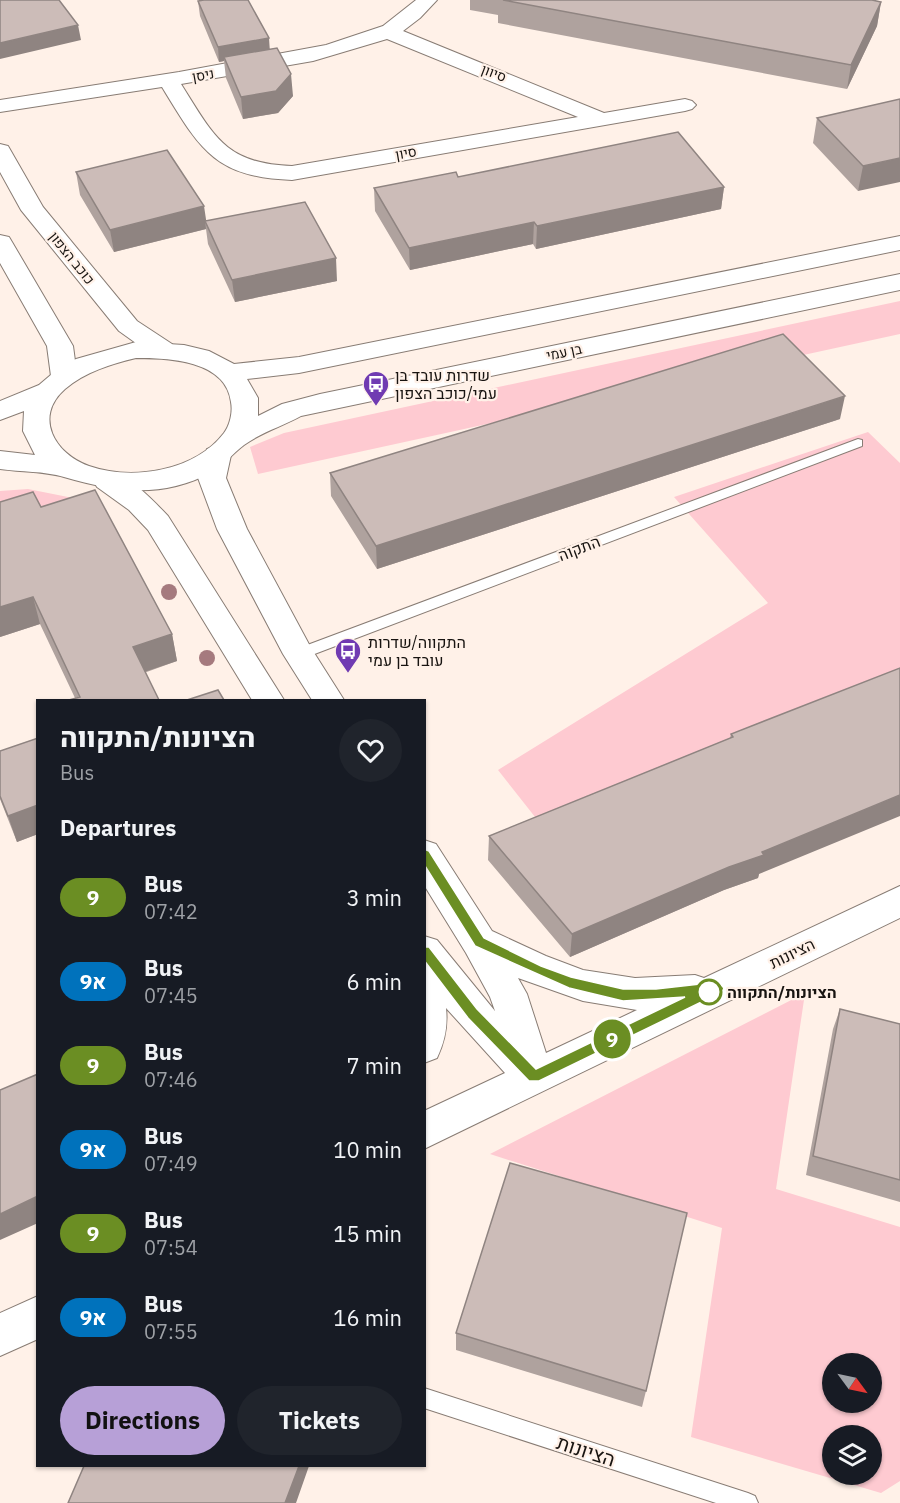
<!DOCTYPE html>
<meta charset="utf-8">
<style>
body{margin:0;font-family:"IBM Plex Sans",Heebo,sans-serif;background:#20242c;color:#f1f3f6;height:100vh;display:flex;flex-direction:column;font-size:22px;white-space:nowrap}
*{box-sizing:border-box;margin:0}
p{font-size:20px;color:#9ea1a6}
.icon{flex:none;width:33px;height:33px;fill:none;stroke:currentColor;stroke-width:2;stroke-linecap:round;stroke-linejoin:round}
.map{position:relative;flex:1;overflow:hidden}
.sheet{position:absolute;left:36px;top:699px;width:390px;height:768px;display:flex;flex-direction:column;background:#171b24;border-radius:0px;box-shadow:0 2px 4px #0004}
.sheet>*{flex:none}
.badge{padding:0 12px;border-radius:20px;font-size:21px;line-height:39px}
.needle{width:39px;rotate:123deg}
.controls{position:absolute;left:822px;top:1353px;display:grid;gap:12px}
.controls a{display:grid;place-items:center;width:60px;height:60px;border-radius:50%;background:#171b24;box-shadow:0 2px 4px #0004;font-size:30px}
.map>.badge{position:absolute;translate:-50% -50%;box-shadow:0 0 0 3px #fff}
h2{padding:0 24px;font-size:22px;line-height:54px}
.round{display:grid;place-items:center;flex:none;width:63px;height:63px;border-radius:32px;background:#20242c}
.summary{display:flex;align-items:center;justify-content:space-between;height:102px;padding:0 24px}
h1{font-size:28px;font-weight:800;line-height:45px}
.button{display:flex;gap:12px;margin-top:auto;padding:12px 24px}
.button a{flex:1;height:69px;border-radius:36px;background:#b7a0d7;color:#111;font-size:24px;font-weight:800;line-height:69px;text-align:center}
.button a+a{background:#20242c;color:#f1f3f6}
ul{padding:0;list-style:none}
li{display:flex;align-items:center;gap:18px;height:84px;padding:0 24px}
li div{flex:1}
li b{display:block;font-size:22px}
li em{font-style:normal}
li .badge{min-width:66px;font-weight:700;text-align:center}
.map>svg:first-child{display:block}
</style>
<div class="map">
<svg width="900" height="1503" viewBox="0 0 900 1503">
<rect width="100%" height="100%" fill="#fff1e8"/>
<!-- green -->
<path fill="#fecad1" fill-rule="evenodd" d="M900,301V334L258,474L250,447L284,433Z
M868,432L900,463V675L539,822L498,770L768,603L674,497Z
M28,489L78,499L0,522V491Z
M805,993L776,1189L900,1227V1481L881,1493L691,1437L722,1228L490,1154ZM832,1364H872V1402H832ZM832,1436H872V1474H832Z"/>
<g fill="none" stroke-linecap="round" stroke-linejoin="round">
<!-- service casing -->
<g stroke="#887c74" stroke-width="2">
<path id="service" d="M858,439L862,440V446L304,658L299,659L292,654L294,650Z
M424,1388L748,1493L755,1496L758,1503H716L424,1408Z"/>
</g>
<!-- minor casing -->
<g stroke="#887c74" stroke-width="2">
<path id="minor" d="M416,0H437L420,18L403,31L604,113L685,99L692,101L696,105L692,109L685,111L292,180C214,177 200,149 162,87L0,112V100L179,72L326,45L383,26ZM387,39L578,117L292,166C225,164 214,136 181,84L313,61Z"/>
</g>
<!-- tertiary casing -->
<g stroke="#887c74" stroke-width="2">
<path id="tertiary" d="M0,144L8,146L43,207L137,321L172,344L176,350L172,356L163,358L154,356L119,331L21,210L0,172Z
M0,235L9,237L12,242L73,346L77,376L73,382L64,384L55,382L51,376L47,346L0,263Z
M217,446L227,449L231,455L226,478L247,529L311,648L344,700H312L283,654L217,529L198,478L207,449Z
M107,471C131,477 151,498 168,516L284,700H252L148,530L129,510L97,487L93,480L97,473Z
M424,840L436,844L492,931L546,956L583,970L635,978L695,975L704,978L900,886V918L424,1149V1111L505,1073L446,1008C448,1026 445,1041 437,1058L424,1063V936L437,940L495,1011L490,997L466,953L424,885ZM518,978L583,1001L637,1010L546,1053L527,994Z
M38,1296V1339L0,1356V1313Z"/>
</g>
<!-- secondary casing -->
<g stroke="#887c74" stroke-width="2">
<path id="secondary" d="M900,236V250L299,373L247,379L258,398V416L282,404L320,394L900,274V290L301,416C283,426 260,433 244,445C232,454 224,465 212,472C162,499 115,492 64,477C44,471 21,472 0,469V451L35,455L23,431L24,411L0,420V401L39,385L59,368L76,359L136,342L184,345L209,351L234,364L299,357ZM136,358C168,358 226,360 231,402C233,412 230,425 224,433C195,471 133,481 89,466C55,454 33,417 65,389C85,372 111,364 136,358Z"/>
</g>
<!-- service -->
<use href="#service" fill="#fff" fill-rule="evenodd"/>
<!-- minor -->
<use href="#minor" fill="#fff" fill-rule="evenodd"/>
<!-- tertiary -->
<use href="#tertiary" fill="#fff" fill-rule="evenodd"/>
<!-- secondary -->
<use href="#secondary" fill="#fff" fill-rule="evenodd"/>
</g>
<!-- trees -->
<g fill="#a57a7e">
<circle cx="169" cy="592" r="8"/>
<circle cx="207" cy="658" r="8"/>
</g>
<!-- wall -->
<path fill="#afa29e" d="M470,0H872L881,2L877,26L847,89L498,23V15L470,10Z
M198,1L270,49L293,96L278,113L243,119L226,78L224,61L219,62L200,16Z
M900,99L858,191L813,143L817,118Z
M76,172L206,221L337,281L235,302L208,244L206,229L114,252L80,195Z
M458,177L724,187L721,209L536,249L533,244L410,270L375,211L374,188Z
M840,419L377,569L331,496L330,473Z
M41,507L172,634L177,661L75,698L40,624L0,637Z
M900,668L759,874L758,878L724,890L570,957L488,860L489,836L730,738L731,734Z
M38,738V834L17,842L0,799V751Z
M840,1009L900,1024V1202L806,1175L833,1029Z
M456,1333L646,1391L642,1407L456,1350Z"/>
<!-- shaded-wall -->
<path fill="#8f8481" d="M881,2L877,26L847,89L851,65Z
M78,25L81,40L0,59V43Z
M269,38L270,53L224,57V61L219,62L218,47Z
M291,74L293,96L278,113L243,119L241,97Z
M900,158V182L858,191L863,166Z
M724,187L721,209L536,249L537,226Z
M204,206L207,226L205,221L206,229L114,252L110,230Z
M534,222L533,244L410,270L409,248Z
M336,258L337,281L235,302L232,280Z
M845,396L840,419L377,569L376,546Z
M33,597L40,624L0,637V607Z
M172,634L177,661L138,674L133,647Z
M900,795V816L759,874L758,878L724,890L570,957L572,934L762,852Z
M38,805V834L17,842L8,816Z
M38,1196V1223L0,1240V1214Z
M299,1466H309L296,1503H285Z"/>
<!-- building -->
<path fill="#ccbcb8" stroke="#8f8481" stroke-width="1.5" d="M0,0H59L78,25L0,43Z
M204,0H248L269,38L218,47L198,1Z
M503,0H872L881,2L851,65Z
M277,48L291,74L276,91L241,97L224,57Z
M900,99V158L863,166L817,118Z
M678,132L724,187L537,226L534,222L409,248L374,188L456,172L458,177Z
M167,150L204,206L110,230L76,172Z
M305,202L336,258L232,280L205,221Z
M783,334L845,396L376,546L330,473Z
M95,490L172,634L133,647L159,700H69L80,697L33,597L0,607V502L33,492L41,507Z
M900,668V795L762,852L764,855L729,867L572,934L489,836L733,737L731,734Z
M218,690L224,700H187Z
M38,738V805L8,816L0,796V751Z
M840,1009L900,1024V1180L813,1156Z
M38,1074V1196L0,1214V1090Z
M510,1163L687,1213L646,1391L456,1333Z
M84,1466H299L285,1503H68Z"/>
<!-- line -->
<path fill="#6b8e23" stroke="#fff" stroke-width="1.5" d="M424,849L429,851L484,938L541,966L571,977L623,989H656L718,982L724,988L722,992L539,1081H529L468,1018L420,955V947H429L477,1009L536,1069L685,997L623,1001L569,988L475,946L420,858V851Z"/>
<!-- icons -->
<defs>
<g id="bus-pin" transform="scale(1.35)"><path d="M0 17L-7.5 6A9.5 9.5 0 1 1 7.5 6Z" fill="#703bb2" stroke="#fff1e8"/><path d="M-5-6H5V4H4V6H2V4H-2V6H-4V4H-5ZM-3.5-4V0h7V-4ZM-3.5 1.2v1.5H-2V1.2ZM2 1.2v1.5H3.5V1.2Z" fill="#fff"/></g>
</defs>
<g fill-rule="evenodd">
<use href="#bus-pin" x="376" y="384"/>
<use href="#bus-pin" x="348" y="651"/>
</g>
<!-- markers -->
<circle fill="#fff" stroke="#6b8e23" stroke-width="3" cx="709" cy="992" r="12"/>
<g text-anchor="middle" stroke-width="4.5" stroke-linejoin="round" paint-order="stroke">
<!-- far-street labels -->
<g font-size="14" fill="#181411" stroke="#fff1e8">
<text transform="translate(494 73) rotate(21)" y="5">סיוון</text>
<text transform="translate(203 75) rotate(-10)" y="5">ניסן</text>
<text transform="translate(406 153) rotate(-10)" y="5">סיון</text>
<text transform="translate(72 258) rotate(51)" y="5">כוכב הצפון</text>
<text transform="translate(564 352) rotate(-12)" y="5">בן עמי</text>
</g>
<!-- poi labels -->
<g font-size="16" fill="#181411" stroke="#fff1e8" text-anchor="start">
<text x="395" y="381">שדרות עובד בן<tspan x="395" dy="18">עמי/כוכב הצפון</tspan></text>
<text x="368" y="648">התקווה/שדרות<tspan x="368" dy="18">עובד בן עמי</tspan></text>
</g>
<!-- street labels -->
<g font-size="16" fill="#181411" stroke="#fff1e8">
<text transform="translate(579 548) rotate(-21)" y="6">התקוה</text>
<text transform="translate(792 953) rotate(-26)" y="6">הציונות</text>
</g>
<!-- stop labels -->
<g font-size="16" font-weight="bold" fill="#181411" stroke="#fff1e8" text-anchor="start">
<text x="727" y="998">הציונות/התקווה</text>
</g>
<!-- near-street labels -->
<g font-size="20" fill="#181411" stroke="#fff1e8">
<text transform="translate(586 1451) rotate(18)" y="7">הציונות</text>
</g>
</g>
</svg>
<div class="controls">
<a><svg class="needle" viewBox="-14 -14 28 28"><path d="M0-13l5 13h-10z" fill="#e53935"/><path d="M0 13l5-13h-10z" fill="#9ea1a6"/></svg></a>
<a><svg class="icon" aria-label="layers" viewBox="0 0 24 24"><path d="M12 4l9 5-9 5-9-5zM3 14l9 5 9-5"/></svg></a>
</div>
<b class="badge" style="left:612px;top:1039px;background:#6b8e23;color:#fff">9</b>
<section class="sheet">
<div class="summary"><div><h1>הציונות/התקווה</h1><p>Bus</p></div><a class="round"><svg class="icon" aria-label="heart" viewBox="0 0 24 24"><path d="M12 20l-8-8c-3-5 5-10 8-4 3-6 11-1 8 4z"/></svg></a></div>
<h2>Departures</h2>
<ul>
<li><span class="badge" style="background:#6b8e23;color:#fff">9</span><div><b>Bus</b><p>07:42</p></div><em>3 min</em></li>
<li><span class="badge" style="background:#0072bc;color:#fff">9א</span><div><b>Bus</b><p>07:45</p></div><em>6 min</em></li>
<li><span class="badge" style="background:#6b8e23;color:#fff">9</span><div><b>Bus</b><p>07:46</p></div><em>7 min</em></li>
<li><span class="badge" style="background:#0072bc;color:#fff">9א</span><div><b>Bus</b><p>07:49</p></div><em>10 min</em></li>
<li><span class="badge" style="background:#6b8e23;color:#fff">9</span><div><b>Bus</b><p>07:54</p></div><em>15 min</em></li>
<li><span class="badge" style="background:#0072bc;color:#fff">9א</span><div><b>Bus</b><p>07:55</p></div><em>16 min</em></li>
</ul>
<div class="button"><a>Directions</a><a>Tickets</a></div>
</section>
</div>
